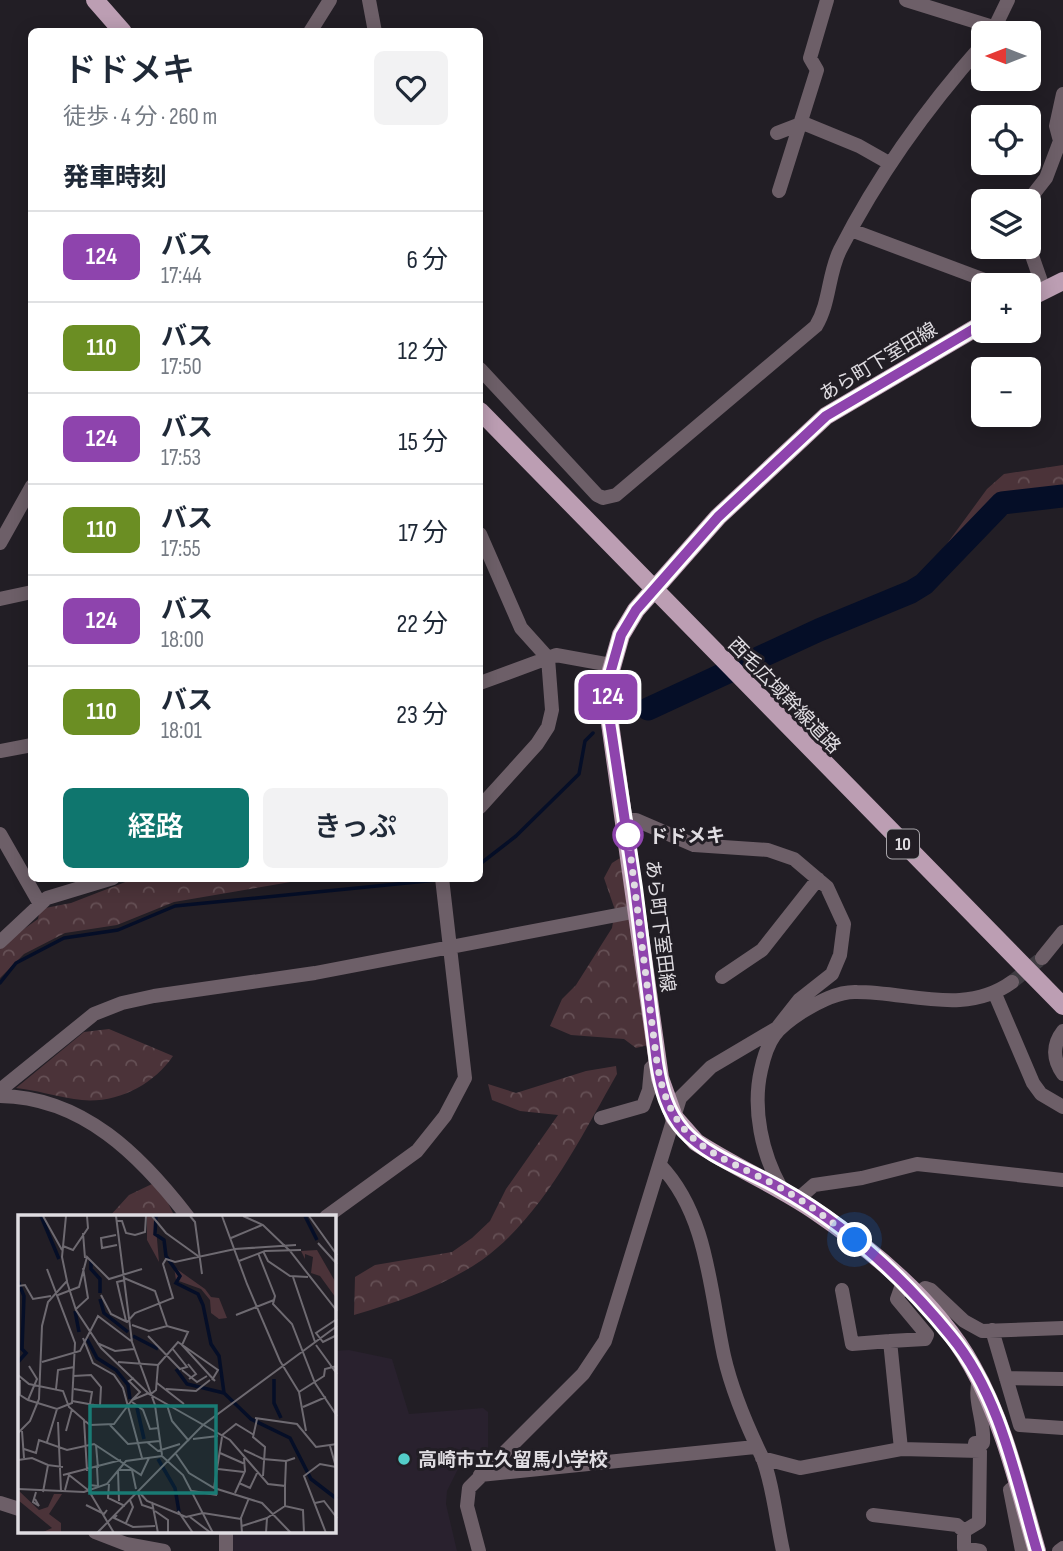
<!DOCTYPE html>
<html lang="ja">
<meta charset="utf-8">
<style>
body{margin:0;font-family:"Sofia Sans Condensed","Noto Sans JP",sans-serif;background:#f2f2f3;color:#1f2937;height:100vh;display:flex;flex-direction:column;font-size:26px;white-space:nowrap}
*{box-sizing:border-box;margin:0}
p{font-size:23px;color:#747a83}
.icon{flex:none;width:38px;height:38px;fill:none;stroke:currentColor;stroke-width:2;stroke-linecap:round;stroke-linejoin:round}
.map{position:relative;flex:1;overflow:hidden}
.panel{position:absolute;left:28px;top:28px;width:455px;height:854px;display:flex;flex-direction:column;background:#fff;border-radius:10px;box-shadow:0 4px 18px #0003}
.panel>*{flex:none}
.badge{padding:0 14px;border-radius:10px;font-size:24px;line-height:46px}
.needle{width:46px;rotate:270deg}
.buttons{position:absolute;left:971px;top:21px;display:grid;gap:14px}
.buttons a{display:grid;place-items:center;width:70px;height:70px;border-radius:10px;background:#fff;box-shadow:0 4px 18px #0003;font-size:35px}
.you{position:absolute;width:35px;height:35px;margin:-18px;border:5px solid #fff;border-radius:50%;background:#1a73e8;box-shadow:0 0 0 10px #1a73e833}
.map>.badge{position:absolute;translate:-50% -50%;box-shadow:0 0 0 4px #fff}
h2{padding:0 35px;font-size:26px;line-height:63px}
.round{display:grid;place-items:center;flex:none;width:74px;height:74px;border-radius:10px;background:#f2f2f3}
.head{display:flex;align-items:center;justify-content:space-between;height:119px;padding:0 35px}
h1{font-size:33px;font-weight:600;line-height:52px}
.cta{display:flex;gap:14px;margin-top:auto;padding:14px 35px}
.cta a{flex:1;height:80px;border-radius:10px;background:#0f766e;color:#fff;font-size:28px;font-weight:600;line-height:80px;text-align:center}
.cta a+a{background:#f2f2f3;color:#1f2937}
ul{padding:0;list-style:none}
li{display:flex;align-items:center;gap:21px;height:91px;padding:0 35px;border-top:2px solid #e0e1e3}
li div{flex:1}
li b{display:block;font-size:26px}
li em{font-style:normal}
li .badge{min-width:77px;font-weight:700;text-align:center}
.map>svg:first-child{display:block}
</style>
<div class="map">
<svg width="1063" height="1551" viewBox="0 0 1063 1551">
<defs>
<pattern id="forest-crowns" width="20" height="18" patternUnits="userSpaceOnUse" patternTransform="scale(1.75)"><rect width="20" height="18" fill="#4b3339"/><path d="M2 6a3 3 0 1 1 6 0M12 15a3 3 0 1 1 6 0" fill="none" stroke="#655055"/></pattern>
</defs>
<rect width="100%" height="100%" fill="#221e25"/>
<!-- built -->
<path fill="#29212e" d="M349,1350L392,1359L409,1414L483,1408L488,1412V1449L458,1469L447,1491L446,1504L457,1551H229L230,1532H334V1351Z"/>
<!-- forest -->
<path fill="url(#forest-crowns)" d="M1063,465V503L1022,507L1000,514L945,567L941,566L938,556L987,489L1004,474Z
M620,858L648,1045L636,1048L624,1039L571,1035L550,1026L562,999L576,985L612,928L615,910L604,878L612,863Z
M133,879H308L174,902L117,925L65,933L24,954L0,978V946L38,919L40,909L71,903Z
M109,1029L173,1056C152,1087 112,1106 74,1099C54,1096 36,1090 16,1088L84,1032Z
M616,1066L617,1074C581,1137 543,1216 482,1260C444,1286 398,1302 354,1315L355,1277L375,1265L452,1252L472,1238L490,1221L506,1189L558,1115L520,1111L492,1100L488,1084L516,1093L586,1071Z
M152,1184L165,1197L175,1217H109L129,1195Z"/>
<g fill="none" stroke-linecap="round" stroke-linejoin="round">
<!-- stream -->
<path stroke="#050e27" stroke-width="3.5" d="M480,864L516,836L579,774L585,741L593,733
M445,880L459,878
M0,983L16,963L64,938L118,930L175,906L437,880"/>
<!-- river -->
<path stroke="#050e27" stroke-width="23" d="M648,709L819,630L911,592L924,584L1002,503L1063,496"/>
<!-- minor-tunnel -->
<path stroke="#3e3b41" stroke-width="14" stroke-dasharray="14 7" stroke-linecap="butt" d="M1012,982L1042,958"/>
<!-- minor -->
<path stroke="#6d5f68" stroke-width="14" d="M369,0L375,32
M906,0L996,28
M310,32L330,0
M992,33L1008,0
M777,133L803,123L859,146L889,163
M779,191L817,70L810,58L827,0
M1028,201L1046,178L1060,141L1056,126L1063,94
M851,230L998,285
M1029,247L1044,290
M480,369L597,495L603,498L616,495L816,326C830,303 828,274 840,250C879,173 927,107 984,43
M480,534L521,628L548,658L552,710L548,727L537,744L480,807
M0,543L32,486
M0,599L32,592
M480,683L556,655L611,665
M0,751L32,745
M0,834L40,904
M0,942L47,898L113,878
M1042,958L1063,932
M722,977L762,950L818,879
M995,994L1033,1083L1041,1094L1063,1107
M1063,1031C1052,1045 1053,1060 1063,1074
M0,1090L94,1014L122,1003L154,996L315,973L638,911
M0,1096C83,1097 141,1156 188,1217
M601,1118L643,1106L649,1090L651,1068L657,1063
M660,1165C708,1215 710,1292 724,1356C732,1391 746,1424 762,1457C772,1479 777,1525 783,1551
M781,1188C762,1154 752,1109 761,1070C768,1038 776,1029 802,1012C818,1002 838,991 857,992C910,992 965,1016 1012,982
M798,1199L814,1185L862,1178L917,1164L1063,1180
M326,1217L417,1151L445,1116L465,1078L442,878
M842,1290L852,1344L890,1341
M916,1296L925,1288L931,1290L964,1321L982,1331L1063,1328
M992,1330L1020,1425L1063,1428
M1006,1378L1063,1379
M975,1443H983C985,1420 973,1401 979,1380
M901,1449L890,1341L925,1339L927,1335L897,1299L903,1282
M762,1458L800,1468L901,1449L980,1451L979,1522L964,1531V1548L980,1551
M480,1475L755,1447
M1017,1485L1010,1490L1022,1551
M0,1503L19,1509
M873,1515L957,1525L964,1531
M95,1532L126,1544L164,1551
M226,1551V1532
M479,1551L467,1506L469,1488L583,1374L605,1341L680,1098L711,1067L777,1028L799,1000L832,974L840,955L844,924L827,887L794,859L768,850L694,845L636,820H626
M1059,1551L1063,1548"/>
<!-- primary -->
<path stroke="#bc9eb3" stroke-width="18" d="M95,0L123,32
M1029,298L1063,281
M984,323L826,416L718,517L636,610L621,635L608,681V709L660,1078L674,1117L696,1142C734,1167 777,1185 815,1211C874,1251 937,1303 972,1366C1004,1422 1019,1489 1037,1551
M480,411L1063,1006"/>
</g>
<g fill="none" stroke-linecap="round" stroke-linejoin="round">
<!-- line casing -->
<g stroke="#fff" stroke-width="16">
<path id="line" d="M984,323L826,416L718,517L636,610L621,635L608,681V709L635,888L657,1063C661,1088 667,1112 684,1131C709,1158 749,1170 780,1188C846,1225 903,1277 951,1336C1000,1395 1016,1479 1037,1551"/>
</g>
<!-- line -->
<use href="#line" stroke="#8e44ad" stroke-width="10"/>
<!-- walk -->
<path stroke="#e0dde2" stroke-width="7" stroke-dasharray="0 12.6" d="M628,835L657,1063C671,1146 714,1152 779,1187C806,1202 831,1221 855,1240"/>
</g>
<!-- markers -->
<circle fill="#fff" stroke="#8e44ad" stroke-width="3.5" cx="628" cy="835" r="14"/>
<circle fill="#53cdc9" stroke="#221e25" stroke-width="2.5" cx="404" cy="1459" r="7"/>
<g text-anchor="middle" stroke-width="6" stroke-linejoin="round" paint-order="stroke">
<!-- shield labels -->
<rect fill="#221e25" stroke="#a7a4a9" stroke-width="2" x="887" y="829.5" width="32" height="29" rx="5"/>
<g font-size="18" font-weight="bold" fill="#e0dde2">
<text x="903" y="850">10</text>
</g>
<!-- street labels -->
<g font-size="19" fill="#e0dde2" stroke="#221e25">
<text transform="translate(878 361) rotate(-31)" y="7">あら町下室田線</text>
<text transform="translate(785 695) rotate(46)" y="7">西毛広域幹線道路</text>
<text transform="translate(661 926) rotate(83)" y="7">あら町下室田線</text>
</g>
<!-- stop labels -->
<g font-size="19" font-weight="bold" fill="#e0dde2" stroke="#221e25" text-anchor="start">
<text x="649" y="842">ドドメキ</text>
</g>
<!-- poi labels -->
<g font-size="19" font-weight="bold" fill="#e0dde2" stroke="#221e25" text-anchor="start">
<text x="418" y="1466">高崎市立久留馬小学校</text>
</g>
</g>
<!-- overview -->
<g transform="translate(18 1215)">
<rect width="318" height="318" fill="#221e25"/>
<path d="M129,1H137L141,47L129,25ZM299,35L318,68V83L302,61L293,58L295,42L287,39V44L283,36ZM156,52L187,74L193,82L201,83L209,103L201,104L193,98L192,85L183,74L158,65ZM0,275L21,295L30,292L36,279H44L31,299L43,308V318H23L34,313L0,285Z" fill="#4b3339"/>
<path fill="none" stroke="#050e27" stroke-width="3.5" d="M23,1L41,44M138,1L137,19L146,25L148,41L162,61L158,68L180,79L185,90L193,129L201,141L206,178L233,204L272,223L293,264L319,284M287,1L299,25M73,46V54L82,64V78M0,66L6,81L4,134L8,138L0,147M82,84L86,98L110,117M57,96L61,117M115,121L140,134M69,124L79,143L98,155L110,170L112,184M158,154L169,169L206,178M256,164V188L263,203M119,193L126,224M140,244L157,273L161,297"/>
<path fill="none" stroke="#6e6a71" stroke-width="2" d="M25,1L44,35M98,1L114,127L137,190L144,240M134,1L148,18L180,41M172,1L177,7L184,59M204,1L229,69L262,146L281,177L288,216M225,1L245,10L272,36L319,96M291,1L319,40M98,6H104L108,18L117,20L127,17L128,1M65,18L67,43M98,20L83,23L84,33L99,30M213,23L244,10M300,28L319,49M45,31L55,35L70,13L69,1M245,36L250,46L272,61L290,62M240,38L257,81L255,89L274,109L297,168L319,201M221,46L247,36L283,35M275,62L297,127M106,63L137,76L149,111M107,65L99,67L108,106M49,67L58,95L83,133L131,179L212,225L250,269L267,271V291M0,71L7,70L15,84L33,81M40,80L61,72L69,42L91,64L124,54M83,80L93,99L109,107L117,98L155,83L145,49L148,44L157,47L217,34L278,30M58,94L70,83L65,53M218,100L256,85M319,104L298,118L305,127L319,120M114,110L131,116L149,111L170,117L164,130L197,166M130,121L162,154L169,152L154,133M65,123L75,148L96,160L105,173L124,243M79,128L97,136L116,134M298,130L319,159M24,147L62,136L80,101L113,126M100,147L140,150M170,149L178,159L171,164M164,155L179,167L189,161M0,160L11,169L45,176L51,192L66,205L69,256M2,165V180L10,185L39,194L54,188L57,128L29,54M139,168L166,189M38,174L40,155L56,152M56,174L74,177L72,189M148,174L178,176L192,165M281,177L306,161L307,154L319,151M133,179L138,175L140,150L160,127L200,155L194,165M10,185L19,164L11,151M114,185L122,177L111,166L116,163M54,186L82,191L83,172L73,160L55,161M114,187L125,195L132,214L141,213M149,190L154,206L171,226M285,192L308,182M237,203L279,209L298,232L319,229M239,204L235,222L247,232L245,261M67,206L72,210L96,209L114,185L131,178M40,207L43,277M92,210L110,229L142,226M4,216L6,243M48,216L54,194M0,218L12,206L21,184L24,111L30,87L49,66L44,42L48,1M203,221L218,209L236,220M175,224L200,221M29,227L39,194M129,227L140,236L162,229M78,230L80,253M312,231L318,252M6,234L18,238L21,225L49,235L76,229L123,260L131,243M226,235L245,244L268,246M202,238L227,249M158,239L171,258L196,273L244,288L273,318M0,245L14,243L30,250M200,254L226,257M101,255H114L118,274M100,256L101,286M45,260L103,245M221,268L232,273L240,256M91,269L90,283L107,291M267,271L268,246L277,243M196,273L204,222M0,274L66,277L89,269L108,246L144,241L165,260L195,318M71,274L72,270L80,271L79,253M47,275L51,260L70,275M71,276L96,318M174,276L199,280M25,277L30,250L45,252M121,277L129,286L168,302L185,298L223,304M120,278L124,290L136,294M217,278L227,256L226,243M17,284L21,291L15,287L18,277M134,287L140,318M297,288L306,286L319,303M68,290L86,299L89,295M137,296L150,305V318M160,296L175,318M99,300L96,303L115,312L137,311M172,302L193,318M108,308L115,292L112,285M224,311L249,303M79,318L185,210L319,111M224,318L223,303L231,283M248,318L249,303L267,291L285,295L286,318M308,318L286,261L302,249L318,252"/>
<path fill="#197b74" fill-opacity="0.15" stroke="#197b74" stroke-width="3.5" d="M72,191H198V278H72Z"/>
<rect width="318" height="318" fill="none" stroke="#e0dde2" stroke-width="3.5"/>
</g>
</svg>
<div class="buttons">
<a><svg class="needle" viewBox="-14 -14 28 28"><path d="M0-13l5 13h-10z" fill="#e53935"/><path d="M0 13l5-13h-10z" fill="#747a83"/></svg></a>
<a><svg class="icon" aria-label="locate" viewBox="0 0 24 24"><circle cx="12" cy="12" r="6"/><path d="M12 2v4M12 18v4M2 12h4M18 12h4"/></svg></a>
<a><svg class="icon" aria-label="layers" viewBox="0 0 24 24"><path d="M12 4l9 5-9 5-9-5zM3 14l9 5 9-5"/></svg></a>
<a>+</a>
<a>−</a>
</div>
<div class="you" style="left:855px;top:1240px"></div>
<b class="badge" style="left:608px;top:697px;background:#8e44ad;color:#fff">124</b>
<section class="panel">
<div class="head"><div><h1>ドドメキ</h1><p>徒歩 · 4 分 · 260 m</p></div><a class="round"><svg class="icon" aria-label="heart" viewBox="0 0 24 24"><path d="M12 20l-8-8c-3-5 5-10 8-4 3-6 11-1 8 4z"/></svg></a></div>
<h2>発車時刻</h2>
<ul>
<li><span class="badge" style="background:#8e44ad;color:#fff">124</span><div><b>バス</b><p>17:44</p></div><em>6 分</em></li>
<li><span class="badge" style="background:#6b8e23;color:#fff">110</span><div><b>バス</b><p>17:50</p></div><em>12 分</em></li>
<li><span class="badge" style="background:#8e44ad;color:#fff">124</span><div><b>バス</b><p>17:53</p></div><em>15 分</em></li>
<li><span class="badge" style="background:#6b8e23;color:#fff">110</span><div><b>バス</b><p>17:55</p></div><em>17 分</em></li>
<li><span class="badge" style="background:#8e44ad;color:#fff">124</span><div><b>バス</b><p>18:00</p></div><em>22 分</em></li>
<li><span class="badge" style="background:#6b8e23;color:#fff">110</span><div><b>バス</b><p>18:01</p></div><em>23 分</em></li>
</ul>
<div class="cta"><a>経路</a><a>きっぷ</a></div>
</section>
</div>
